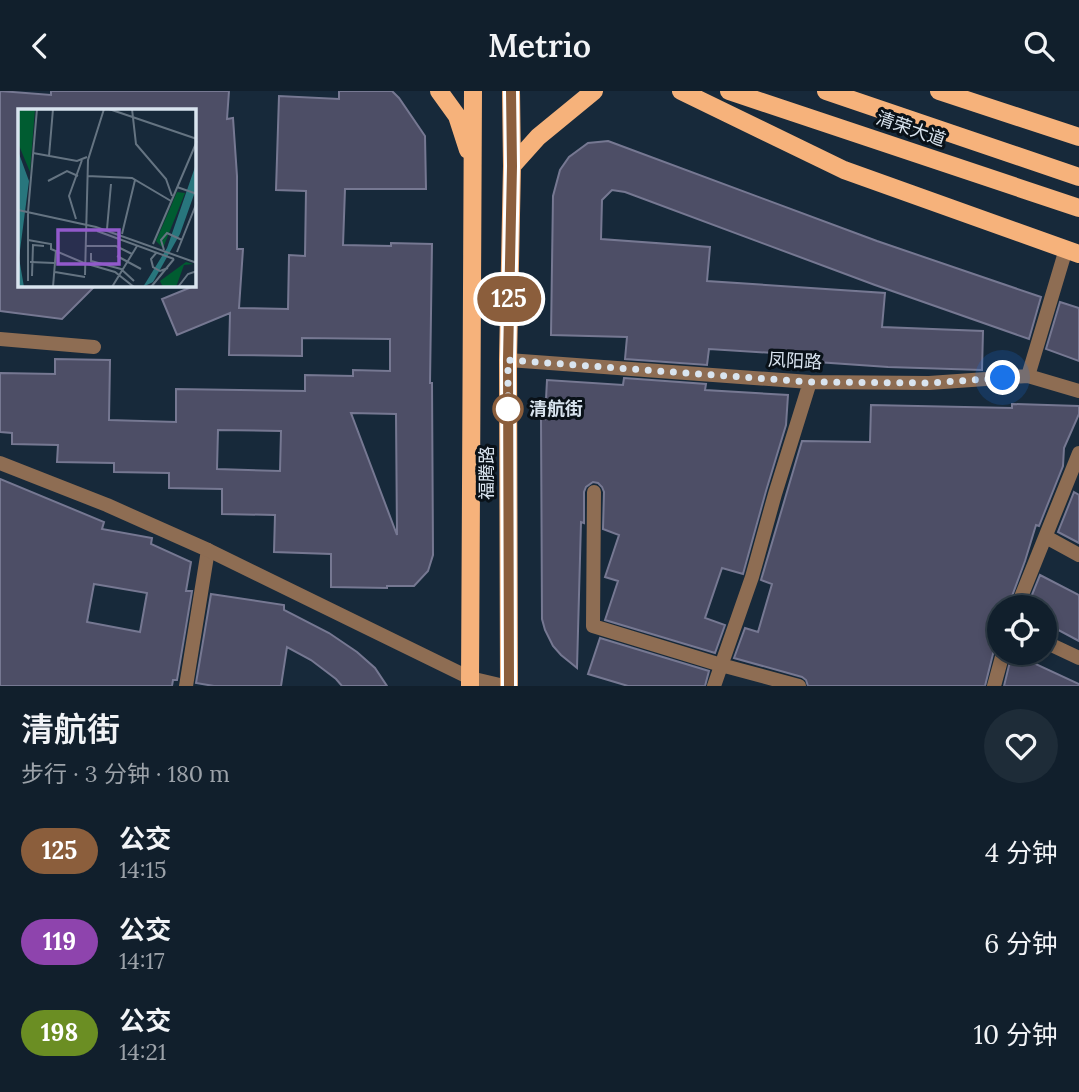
<!DOCTYPE html>
<html lang="zh">
<meta charset="utf-8">
<style>
body{margin:0;font-family:Lora,"Noto Sans SC",serif;background:#1e2c38;color:#f1f3f6;height:100vh;display:flex;flex-direction:column;font-size:26px;white-space:nowrap}
*{box-sizing:border-box;margin:0}
p{font-size:23px;color:#9ca2a9}
.icon{flex:none;width:38px;height:38px;fill:none;stroke:currentColor;stroke-width:2;stroke-linecap:round;stroke-linejoin:round}
.map{position:relative;height:595px;overflow:hidden}
.panel{display:flex;flex-direction:column;background:#111f2c;flex:1}
.panel>*{flex:none}
.badge{padding:0 14px;border-radius:23px;font-size:24px;line-height:46px}
.tools{position:absolute;left:987px;top:504px;display:grid;gap:14px}
.tools a{display:grid;place-items:center;width:70px;height:70px;border-radius:50%;background:#111f2c;box-shadow:0 4px 10px #0003,0 0 0 2px #303d48;font-size:35px}
.you{position:absolute;width:35px;height:35px;margin:-18px;border:5px solid #fff;border-radius:50%;background:#1a73e8;box-shadow:0 0 0 10px #1a73e833}
.map>.badge{position:absolute;translate:-50% -50%;box-shadow:0 0 0 4px #fff}
.round{display:grid;place-items:center;flex:none;width:74px;height:74px;border-radius:37px;background:#1e2c38}
.headline{display:flex;align-items:center;justify-content:space-between;height:119px;padding:0 21px}
h1{font-size:33px;font-weight:600;line-height:52px}
ul{padding:0;list-style:none}
li{display:flex;align-items:center;gap:21px;height:91px;padding:0 21px}
li div{flex:1}
li b{display:block;font-size:26px}
li em{font-style:normal}
li .badge{min-width:77px;font-weight:700;text-align:center}
header{display:flex;justify-content:space-between;align-items:center;height:91px;padding:0 21px;background:#111f2c;font-size:32px;font-weight:600}
.map>svg:first-child{display:block}
</style>
<header><svg class="icon" aria-label="back" viewBox="0 0 24 24"><path d="M15 5l-7 7 7 7"/></svg>Metrio<svg class="icon" aria-label="search" viewBox="0 0 24 24"><circle cx="10" cy="10" r="6"/><path d="M15 15l6 6"/></svg></header>
<div class="map">
<svg width="1079" height="595" viewBox="0 0 1079 595">
<rect width="100%" height="100%" fill="#17293a"/>
<!-- building -->
<path fill="#4d4e66" stroke="#767892" stroke-width="2" fill-rule="evenodd" d="M0,0L51,4V0H229L227,28L233,27L237,85V158H243L239,217L288,218L289,164L305,165L306,100L276,99L279,5L339,8V0H392L399,7L425,45L426,98H345L343,154L391,155V152L432,153L430,292H432L433,464L428,480L414,495H387V497L331,496V463L274,461L275,424L222,423V398L169,397V382L114,381V372L57,371L58,354L12,353V342L0,341V282L55,283V268L110,269L109,329L176,331V298L305,300V284L353,285V279L390,280V248L302,247V265L229,264L230,222L177,244L162,208L194,195V19H19V194H96L62,228L0,220ZM351,322L396,323L397,444ZM218,339L281,340L280,380L217,378Z
M608,50L877,150L1041,206L1029,248L875,194L625,101L612,99L602,109L601,148L710,156L707,190L885,202L882,236L983,240L982,279L888,276L774,268V262L709,258L707,274L625,268L627,246L551,244L553,105L560,79L569,66L588,52Z
M1060,211L1079,217V270L1046,258Z
M624,287L706,293L705,299L788,304L786,334L766,400L743,483L722,477L705,527L725,534L715,562L605,529L618,490L605,486L619,444L603,438L604,401L602,396L598,392L593,391L586,396L584,401V432L581,431L577,577L561,564L553,555L545,539L542,528L541,326L545,328L547,289L623,294Z
M1012,313L1079,315V323L1064,357L1063,375L1039,435L1036,434L1025,470L1008,516H999V541L996,553L998,554L994,559L985,595H808L806,589L802,586L734,567L745,537L758,541L772,493L761,489L802,350L870,351L871,314L1012,317Z
M0,388L104,431L102,438L152,447L151,453L191,471L186,500H192L177,589H173L172,595H0ZM94,493L147,502L140,541L87,531Z
M1074,401L1079,404V452L1058,441Z
M1040,484L1079,504V550L1045,532V516H1027Z
M211,503L284,514V519L329,542L357,561L375,577L387,595H342L336,588L311,569L287,556L281,595H214L196,592Z
M600,547L709,580L705,595H628L588,583Z
M1012,562L1079,593V595H1004Z"/>
<g fill="none" stroke-linecap="round" stroke-linejoin="round">
<!-- minor -->
<path stroke="#8e6d53" stroke-width="14" d="M0,248L94,256
M508,269L810,291L929,292L1028,285L1079,300
M1028,285L1066,158
M594,401L593,535L721,574L799,595
M1046,446L1079,464
M1017,516L1079,362
M1045,551L1079,567
M186,595L208,459
M714,595L752,486L775,403L810,291
M994,595L1003,562"/>
<!-- tertiary -->
<path stroke="#8e6d53" stroke-width="14" d="M0,372L107,414L208,459L470,587L504,595"/>
<!-- primary -->
<path stroke="#f6b27b" stroke-width="18" d="M439,0L457,25L468,59
M681,0L844,79L1079,163
M729,0L1079,117
M826,0L1079,86
M939,0L1079,46
M512,75L538,46L594,0
M470,595L473,0
M509,595L508,269L512,75L511,0"/>
</g>
<g fill="none" stroke-linecap="round" stroke-linejoin="round">
<!-- line casing -->
<g stroke="#fff" stroke-width="16">
<path id="line" d="M509,595L508,269L512,75L511,0"/>
</g>
<!-- line -->
<use href="#line" stroke="#8b5e3c" stroke-width="10"/>
<!-- walk -->
<path stroke="#d9e4ef" stroke-width="7" stroke-dasharray="0 12.6" d="M508,318V324V269L810,291L929,292L1003,287"/>
</g>
<!-- markers -->
<circle fill="#fff" stroke="#8b5e3c" stroke-width="3.5" cx="508" cy="318" r="14"/>
<g text-anchor="middle" stroke-width="6" stroke-linejoin="round" paint-order="stroke">
<!-- street labels -->
<g font-size="18" fill="#d9e4ef" stroke="#091118">
<text transform="translate(911 38) rotate(19)" y="6">清荣大道</text>
<text transform="translate(795 270) rotate(3)" y="6">凤阳路</text>
<text transform="translate(487 382) rotate(-90)" y="6">福腾路</text>
</g>
<!-- stop labels -->
<g font-size="18" font-weight="bold" fill="#d9e4ef" stroke="#091118" text-anchor="start">
<text x="529" y="324">清航街</text>
</g>
</g>
<!-- overview -->
<g transform="translate(18 18)">
<rect width="178" height="178" fill="#17293a"/>
<path d="M168,153L175,155L166,156L158,178H145L142,172Z" fill="#005c31"/>
<path d="M0,0H17L12,63L0,34ZM159,83L167,84L145,139L138,132Z" fill="#005c31"/>
<path d="M0,42L11,72L1,149L6,178H0ZM178,55V80L162,125L135,173L125,178L149,139Z" fill="#28767d"/>
<path fill="none" stroke="#657482" stroke-width="2" d="M91,0L179,30M114,0L118,35L148,70L154,87M15,44L59,52L69,48M31,47L35,0M69,67L114,69L153,92M30,72L49,62L60,67M159,78L179,85M0,101L78,118L179,154M58,110L51,87L64,51M89,120L93,75M79,122L156,150M104,125L117,71M10,131L33,135V140L66,154L97,163L116,178M135,135L179,32M68,137H98L114,145M146,141L143,131L149,124L164,131M139,143L133,150L135,158L142,162L150,159M159,143L179,93M73,144V152L103,160L116,172M99,147L123,160M12,153L36,154M37,163L67,168M67,166L70,51L86,0M14,167L15,136L26,137M10,172V103L19,0M35,178L38,141M94,178L119,137M133,178L156,150M160,178L170,165L179,162"/>
<path fill="#925acb" fill-opacity="0.15" stroke="#925acb" stroke-width="3.5" d="M40,121H101V155H40Z"/>
<rect width="178" height="178" fill="none" stroke="#d9e4ef" stroke-width="3.5"/>
</g>
</svg>
<div class="tools">
<a><svg class="icon" aria-label="locate" viewBox="0 0 24 24"><circle cx="12" cy="12" r="6"/><path d="M12 2v4M12 18v4M2 12h4M18 12h4"/></svg></a>
</div>
<div class="you" style="left:1003px;top:287px"></div>
<b class="badge" style="left:509px;top:208px;background:#8b5e3c;color:#fff">125</b>
</div>
<section class="panel">
<div class="headline"><div><h1>清航街</h1><p>步行 · 3 分钟 · 180 m</p></div><a class="round"><svg class="icon" aria-label="heart" viewBox="0 0 24 24"><path d="M12 20l-8-8c-3-5 5-10 8-4 3-6 11-1 8 4z"/></svg></a></div>
<ul>
<li><span class="badge" style="background:#8b5e3c;color:#fff">125</span><div><b>公交</b><p>14:15</p></div><em>4 分钟</em></li>
<li><span class="badge" style="background:#8e44ad;color:#fff">119</span><div><b>公交</b><p>14:17</p></div><em>6 分钟</em></li>
<li><span class="badge" style="background:#6b8e23;color:#fff">198</span><div><b>公交</b><p>14:21</p></div><em>10 分钟</em></li>
</ul>
</section>
